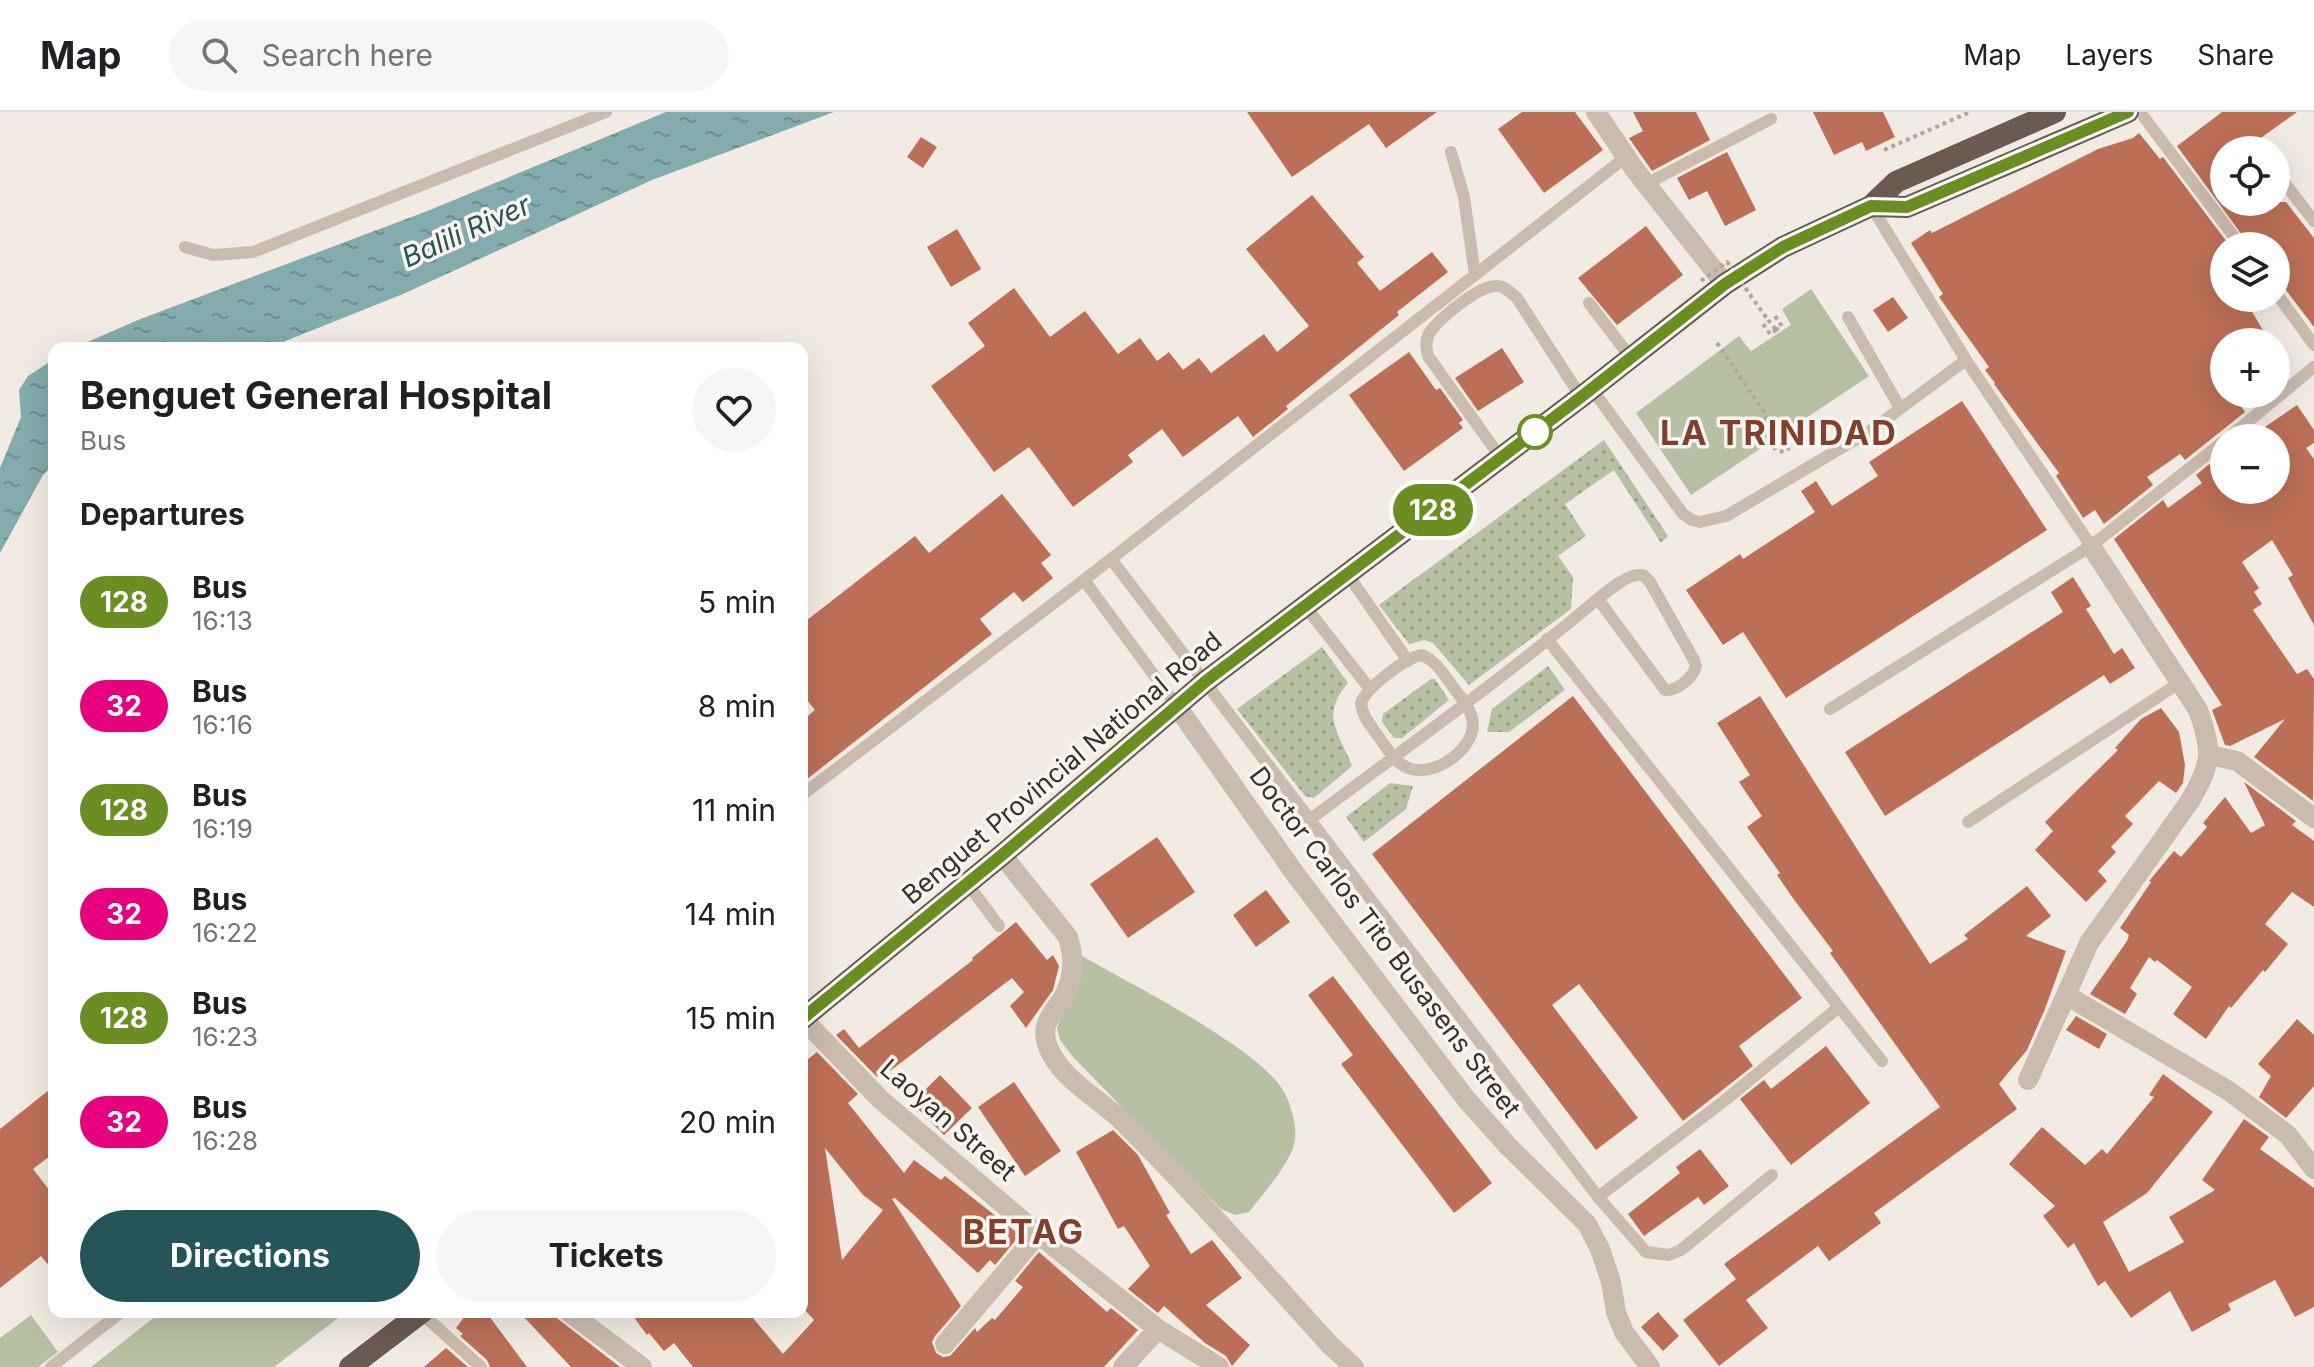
<!DOCTYPE html>
<meta charset="utf-8">
<style>
body{margin:0;font-family:Inter,sans-serif;background:#f6f6f6;color:#202124;height:100vh;display:flex;flex-direction:column;font-size:30px;white-space:nowrap}
*{box-sizing:border-box;margin:0}
p{font-size:26px;color:#757577}
.icon{flex:none;width:44px;height:44px;fill:none;stroke:currentColor;stroke-width:2;stroke-linecap:round;stroke-linejoin:round}
.map{position:relative;flex:1;overflow:hidden}
.details{position:absolute;left:48px;top:230px;width:760px;height:976px;display:flex;flex-direction:column;background:#fff;border-radius:16px;box-shadow:0 8px 32px #0002}
.details>*{flex:none}
.badge{padding:0 16px;border-radius:26px;font-size:28px;line-height:52px}
.tools{position:absolute;left:2210px;top:24px;display:grid;gap:16px}
.tools a{display:grid;place-items:center;width:80px;height:80px;border-radius:50%;background:#fff;box-shadow:0 8px 32px #0002;font-size:40px}
.map>.badge{position:absolute;translate:-50% -50%;box-shadow:0 0 0 4px #fff}
h2{padding:0 32px;font-size:30px;line-height:72px}
.round{display:grid;place-items:center;flex:none;width:84px;height:84px;border-radius:42px;background:#f6f6f6}
.overview{display:flex;align-items:center;justify-content:space-between;height:136px;padding:0 32px}
h1{font-size:38px;font-weight:700;line-height:60px}
.button{display:flex;gap:16px;margin-top:auto;padding:16px 32px}
.button a{flex:1;height:92px;border-radius:48px;background:#255558;color:#fff;font-size:32px;font-weight:700;line-height:92px;text-align:center}
.button a+a{background:#f6f6f6;color:#202124}
ul{padding:0;list-style:none}
li{display:flex;align-items:center;gap:24px;height:104px;padding:0 32px}
li div{flex:1}
li b{display:block;font-size:30px}
li em{font-style:normal}
li .badge{min-width:88px;font-weight:700;text-align:center}
header{display:flex;align-items:center;gap:48px;box-sizing:border-box;height:112px;padding:0 40px;background:#fff;border-bottom:2px solid #e0e0e0}
header strong{font-size:38px}
nav{display:flex;gap:44px;margin-inline-start:auto;font-size:28px}
.search{width:560px;height:72px;background:#f6f6f6;display:flex;align-items:center;gap:20px;box-sizing:border-box;padding:0 28px;border-radius:44px;color:#757577;font-size:30px}
.map>svg:first-child{display:block}
</style>
<header>
<strong>Map</strong>
<div class="search"><svg class="icon" aria-label="search" viewBox="0 0 24 24"><circle cx="10" cy="10" r="6"/><path d="M15 15l6 6"/></svg>Search here</div>
<nav><a>Map</a><a>Layers</a><a>Share</a></nav>
</header>
<div class="map">
<svg width="2314" height="1255" viewBox="0 0 2314 1255">
<defs>
<pattern id="grass-dots" width="8" height="8" patternUnits="userSpaceOnUse" patternTransform="scale(2)"><rect width="8" height="8" fill="#b7c0a3"/><path d="M2 2h.1M6 6h.1" fill="none" stroke="#969d85" stroke-width="1.8" stroke-linecap="round"/></pattern>
<pattern id="water-ripples" width="26" height="14" patternUnits="userSpaceOnUse" patternTransform="scale(2)"><rect width="26" height="14" fill="#84abad"/><path d="M2 4q2-2 4 0t4 0M15 11q2-2 4 0t4 0" fill="none" stroke="#6d8c8d"/></pattern>
</defs>
<rect width="100%" height="100%" fill="#f2ebe3"/>
<!-- grass -->
<path fill="url(#grass-dots)" d="M1604,328L1668,424L1661,431L1614,358L1565,392L1586,424L1558,444L1573,465L1571,497L1469,573L1433,531L1424,528L1409,532L1379,493Z
M1322,535L1348,571C1319,604 1340,622 1352,654L1314,686L1305,684L1237,597Z
M1548,554L1565,578L1509,620H1487L1492,597Z
M1431,567H1435L1449,588L1402,626H1394L1382,610L1383,602Z
M1390,671L1413,674L1406,697L1364,730L1346,705Z"/>
<!-- green -->
<path fill="#b7c0a3" d="M1811,177L1869,264L1691,383L1636,301L1739,224L1751,239L1791,213L1782,197Z
M1082,844C1129,871 1261,937 1284,980C1291,993 1297,1013 1295,1028C1292,1050 1263,1082 1249,1100L1235,1103L1221,1097L1073,945L1060,928L1057,916Z
M161,1200H346L274,1255H91Z
M31,1203L58,1240L38,1255H0V1226Z"/>
<!-- water -->
<path fill="url(#water-ripples)" d="M666,0H834L652,68L403,182L268,236H74L138,208L430,98Z
M54,247V352L43,363L0,441V356L21,305L19,278L28,264Z"/>
<!-- building -->
<path fill="#bc6f57" fill-rule="evenodd" d="M1247,0H1437L1386,36L1369,12L1292,65Z
M1522,0H1575L1603,38L1544,81L1498,17Z
M1633,0H1696L1710,28L1652,59L1629,26L1643,19Z
M1813,0H1883L1895,25L1866,39L1862,30L1834,43Z
M2222,0H2297L2244,38H2224V90H2286L2314,126V215L2276,165V134H2250L2177,34Z
M2139,21L2160,47L2163,45L2230,134H2224V186H2244L2270,230H2224V282H2233L2245,300L2185,348L2180,342L2147,365L2153,373L2104,412L2095,398L2083,406L2080,401L2056,364L2059,361L1994,272L1995,271L1985,258L1989,255L1939,185L1943,182L1911,131L1930,118L1932,121L2098,37L2133,26Z
M921,25L937,35L923,56L907,45Z
M1727,40L1756,98L1725,114L1707,79L1689,88L1677,66Z
M1312,83L1364,145L1357,151L1380,179L1432,140L1448,160L1397,200L1399,203L1286,294L1288,297L1253,325L1238,304L1183,345L1162,317L1128,343L1133,350L1073,395L1029,335L994,360L931,274L985,234L968,211L1014,176L1050,225L1085,199L1118,242L1140,226L1157,249L1169,240L1183,258L1199,246L1211,261L1264,222L1277,240L1309,214L1246,137Z
M1646,114L1683,163L1617,213L1578,166Z
M957,117L981,157L951,175L927,135Z
M1893,185L1908,206L1888,220L1873,198Z
M1502,236L1524,270L1478,299L1455,266Z
M1409,240L1436,278L1440,276L1463,308L1459,311L1463,316L1404,359L1349,283Z
M1962,289L2047,418L1786,586L1743,520L1723,533L1686,478L1740,442L1743,447L1815,400L1801,379L1816,369L1832,394L1878,364L1869,350Z
M2297,293L2314,318V331L2306,336L2314,347V513L2288,466L2293,463L2272,428L2242,450L2259,476L2254,480L2262,492L2253,498L2297,562L2307,557L2314,567L2313,689L2254,645L2285,607L2230,634L2225,633L2212,598L2222,593L2114,427L2163,388L2168,396L2202,371L2196,363L2224,340V378H2276V326H2242L2256,315L2259,319Z
M1002,382L1051,443L1041,451L1053,466L1023,490L1014,480L980,507L992,522L802,671V609L815,598L802,582V512L915,424L929,441Z
M2073,465L2091,494L2086,497L2114,542L2122,536L2135,556L2110,572L2104,563L1885,704L1845,640L2063,500L2051,480Z
M1573,584L1802,886L1739,934L1753,954L1683,1009L1579,872L1552,893L1638,1006L1596,1038L1372,742Z
M1760,584L1930,852L1968,827L1964,823L2027,774L2051,804L2026,824L2066,839L2045,897L2027,938L1999,972L2017,997L1874,1101L1881,1111L1829,1149L1818,1134L1746,1188L1768,1216L1719,1254L1683,1208L1736,1167L1724,1152L1940,995L1830,841L1833,839L1795,789L1777,763L1780,761L1747,715L1762,704L1739,670L1750,663L1717,611Z
M2161,596L2179,620L2185,653L2183,671L2176,681L2159,669L2125,704L2133,712L2111,735L2116,740L2098,759L2107,769L2086,790L2035,738L2053,719L2045,710L2118,638L2115,636L2141,607Z
M2244,670L2296,709L2292,713L2314,729V795L2292,780L2265,812L2288,832L2265,860L2263,858L2231,896L2229,894L2206,927L2173,902L2192,875L2157,848L2155,850L2149,845L2130,876L2137,882L2125,902L2090,882L2127,829L2129,823L2120,816L2151,770L2149,769L2174,739L2181,745L2207,715L2203,711L2225,685L2251,721L2265,713Z
M1157,725L1195,780L1128,826L1090,772Z
M1266,778L1290,810L1256,835L1233,803Z
M1016,810L1047,848L1053,843L1059,854L1053,878L1026,916L1010,894L1024,880L1012,866L890,959L888,956L877,965L836,923L844,917L859,936L973,848L972,846Z
M1333,864L1492,1071L1454,1101L1341,952L1353,943L1308,883Z
M2076,904L2107,922L2099,937L2066,918Z
M2297,907L2314,923V974L2286,1006L2259,985L2271,964L2258,952Z
M1826,934L1870,991L1791,1053L1740,987L1764,968L1771,977Z
M817,940L858,982L848,991L904,1061L914,1048L941,1068L945,1064L1020,1123L995,1153L990,1148L978,1161L895,1086L892,1087L961,1194L935,1224L932,1230L936,1241L943,1245L950,1244L975,1216L977,1220L992,1206L995,1208L1023,1175L1015,1169L1039,1140L1107,1200L1111,1196L1138,1218L1104,1255H693L674,1231L664,1239L649,1221L647,1223L630,1200H748L783,1242L814,1208L802,1195V952ZM825,1036L863,1083L883,1098L842,1148Z
M2163,962L2213,1000L2147,1081L2103,1110L2129,1160L2184,1130L2169,1105L2215,1078L2202,1068L2244,1007L2269,1025L2260,1037L2314,1076V1195L2295,1205L2275,1168L2228,1192L2231,1198L2192,1220L2170,1179L2131,1206L2105,1169L2098,1174L2074,1131L2068,1136L2043,1104L2055,1094L2009,1052L2042,1015L2085,1053L2102,1037L2107,1042L2154,985L2149,983Z
M940,963L972,996L944,1023L912,991Z
M1014,970L1061,1039L1025,1064L978,995Z
M54,974V1041L33,1057L54,1084V1160L41,1144L0,1176V1017Z
M1113,1018L1138,1043L1170,1101L1166,1103L1191,1142L1212,1128L1242,1166L1206,1193L1250,1233L1232,1254L1226,1244L1205,1231L1164,1194L1158,1201L1128,1177L1150,1154L1124,1114L1118,1117L1076,1040Z
M1700,1037L1729,1074L1704,1093L1698,1085L1644,1124L1628,1102L1680,1061L1676,1055Z
M468,1200H486L527,1255H490L487,1248L460,1224L463,1222L456,1216Z
M519,1200H549L620,1255H571Z
M1658,1200L1679,1224L1663,1239L1641,1215Z
M446,1236L468,1255H424Z"/>
<g fill="none" stroke-linecap="round" stroke-linejoin="round">
<!-- path -->
<path stroke="#b6a599" stroke-width="4" stroke-dasharray="4 4" stroke-linecap="butt" d="M1884,38L1970,0
M1775,204L1782,214L1776,218
M1768,208L1776,218
M1763,212L1770,222L1776,218
M1717,231L1766,303C1767,318 1767,327 1776,338L1784,340L1795,331V322L1787,311L1778,309L1767,317"/>
<!-- service -->
<path stroke="#cabbaf" stroke-width="12" d="M2140,0L2241,134
M1451,40L1464,85L1475,163
M2276,60L2314,109
M1646,72L1771,7
M1871,94L1966,248L2091,434
M185,135L213,143L253,140L606,0
M2276,181L2314,233
M1589,191L1631,246
M1848,205L1900,296
M1592,277L1683,402L1692,408L1700,410L1726,404L1870,319L1966,248
M2228,326L2314,255
M1501,346L1428,244C1426,235 1425,228 1430,220C1440,206 1478,174 1496,174C1504,173 1511,181 1517,186L1581,285
M1111,447C1274,659 1435,873 1598,1085L1646,1140L1669,1143L1681,1138L1772,1063
M1348,463L1408,549
M1084,468L1176,593
M1305,494L1370,577
M1547,527L1882,949
M1422,543C1437,549 1447,567 1456,579C1464,589 1472,599 1473,612C1473,639 1433,666 1408,656C1394,650 1387,636 1378,624C1371,614 1362,604 1361,591C1366,576 1406,545 1422,543Z
M1830,597L2091,434L2224,329
M802,683L1084,468L1626,45
M1308,709C1400,640 1494,573 1582,500C1596,489 1627,459 1643,463L1650,470L1694,548L1696,554C1693,566 1677,579 1665,578L1598,487
M1968,710L2179,571
M967,771L999,814
M1598,1085L1724,989L1839,895
M421,1201L481,1255
M51,1255L121,1200"/>
<!-- minor -->
<path stroke="#cabbaf" stroke-width="20" d="M1596,0L1635,58L1725,172
M1176,593L1296,763L1466,987L1508,1034L1587,1112L1600,1137L1611,1170L1616,1200L1624,1220L1650,1255
M2210,643L2237,649L2314,706
M1002,743L1068,825C1074,844 1074,865 1064,884C1054,901 1040,911 1047,932C1058,966 1099,986 1123,1010C1194,1081 1262,1158 1330,1233L1354,1255
M2066,883L2089,831L2190,689C2212,651 2213,639 2198,598L2091,434
M803,907L880,987L1038,1122L1158,1217L1219,1255
M2028,968L2066,883L2229,979L2288,1023L2314,1057
M569,1200L642,1255
M945,1232L1038,1122
M1123,1255L1158,1217"/>
<!-- trunk -->
<path stroke="#6a5a52" stroke-width="22" d="M1871,94L1907,95L2128,0
M802,907L1002,743L1206,569L1581,285L1725,172L1783,135L1871,94L1896,70L2055,0
M350,1255L422,1200"/>
<!-- path-bridge -->
<path stroke="#b6a599" stroke-width="4" stroke-dasharray="4 4" stroke-linecap="butt" d="M1701,169L1727,150L1768,208"/>
</g>
<g fill="none" stroke-linecap="round" stroke-linejoin="round">
<!-- line casing -->
<g stroke="#fff" stroke-width="18">
<path id="line" d="M802,907L1002,743L1206,569L1581,285L1725,172L1783,135L1871,94L1907,95L2128,0"/>
</g>
<!-- line -->
<use href="#line" stroke="#6b8e23" stroke-width="12"/>
</g>
<!-- markers -->
<circle fill="#fff" stroke="#6b8e23" stroke-width="4" cx="1535" cy="320" r="16"/>
<g text-anchor="middle" stroke-width="7" stroke-linejoin="round" paint-order="stroke">
<!-- street labels -->
<g font-size="26" fill="#39312d" stroke="#faf5ef">
<text transform="translate(1062 656) rotate(-40)" y="9">Benguet Provincial National Road</text>
<text transform="translate(1385 830) rotate(53)" y="9">Doctor Carlos Tito Busasens Street</text>
<text transform="translate(948 1008) rotate(41)" y="9">Laoyan Street</text>
</g>
<!-- water labels -->
<g font-size="28" font-style="italic" fill="#255558" stroke="#faf5ef">
<text transform="translate(466 119) rotate(-24)" y="10">Balili River</text>
</g>
<!-- district labels -->
<g font-size="34" font-weight="bold" letter-spacing="2" fill="#82402c" stroke="#faf5ef">
<text x="1779" y="333">LA TRINIDAD</text>
<text x="1024" y="1132">BETAG</text>
</g>
</g>
</svg>
<div class="tools">
<a><svg class="icon" aria-label="locate" viewBox="0 0 24 24"><circle cx="12" cy="12" r="6"/><path d="M12 2v4M12 18v4M2 12h4M18 12h4"/></svg></a>
<a><svg class="icon" aria-label="layers" viewBox="0 0 24 24"><path d="M12 4l9 5-9 5-9-5zM3 14l9 5 9-5"/></svg></a>
<a>+</a>
<a>−</a>
</div>
<b class="badge" style="left:1433px;top:398px;background:#6b8e23;color:#fff">128</b>
<section class="details">
<div class="overview"><div><h1>Benguet General Hospital</h1><p>Bus</p></div><a class="round"><svg class="icon" aria-label="heart" viewBox="0 0 24 24"><path d="M12 20l-8-8c-3-5 5-10 8-4 3-6 11-1 8 4z"/></svg></a></div>
<h2>Departures</h2>
<ul>
<li><span class="badge" style="background:#6b8e23;color:#fff">128</span><div><b>Bus</b><p>16:13</p></div><em>5 min</em></li>
<li><span class="badge" style="background:#e6007e;color:#fff">32</span><div><b>Bus</b><p>16:16</p></div><em>8 min</em></li>
<li><span class="badge" style="background:#6b8e23;color:#fff">128</span><div><b>Bus</b><p>16:19</p></div><em>11 min</em></li>
<li><span class="badge" style="background:#e6007e;color:#fff">32</span><div><b>Bus</b><p>16:22</p></div><em>14 min</em></li>
<li><span class="badge" style="background:#6b8e23;color:#fff">128</span><div><b>Bus</b><p>16:23</p></div><em>15 min</em></li>
<li><span class="badge" style="background:#e6007e;color:#fff">32</span><div><b>Bus</b><p>16:28</p></div><em>20 min</em></li>
</ul>
<div class="button"><a>Directions</a><a>Tickets</a></div>
</section>
</div>
